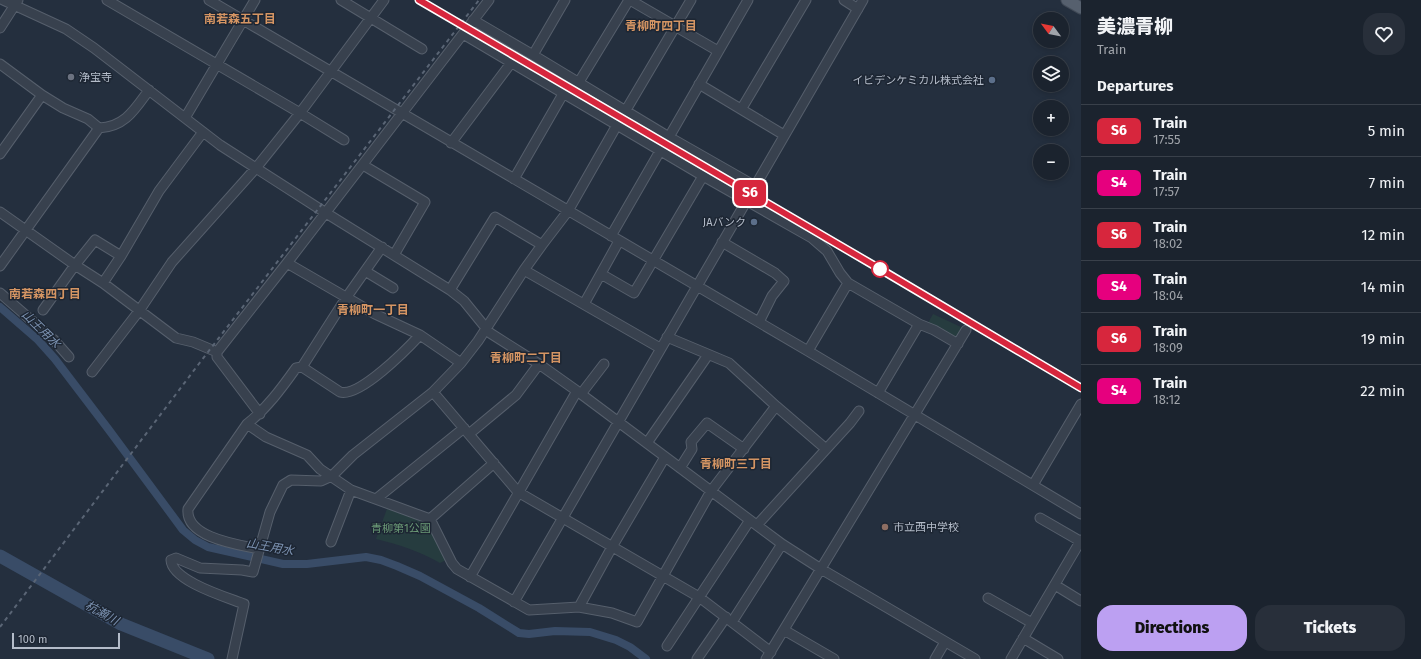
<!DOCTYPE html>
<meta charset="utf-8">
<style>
body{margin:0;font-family:"Fira Sans","Noto Sans JP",sans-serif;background:#282f3a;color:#f1f3f6;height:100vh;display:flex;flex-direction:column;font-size:15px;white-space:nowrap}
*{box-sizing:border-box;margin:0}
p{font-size:13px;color:#a0a4aa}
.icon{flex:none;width:22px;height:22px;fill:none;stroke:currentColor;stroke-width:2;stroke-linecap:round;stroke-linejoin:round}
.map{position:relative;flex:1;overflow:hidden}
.side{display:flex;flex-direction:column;background:#1b232e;width:340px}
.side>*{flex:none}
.badge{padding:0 8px;border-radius:6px;font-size:14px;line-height:26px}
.needle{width:26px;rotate:302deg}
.controls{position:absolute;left:1033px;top:12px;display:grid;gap:8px}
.controls a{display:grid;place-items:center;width:36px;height:36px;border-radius:50%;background:#1b232e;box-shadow:0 2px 6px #0003,0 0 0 1px #39404a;font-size:20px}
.scale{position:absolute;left:12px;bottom:10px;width:108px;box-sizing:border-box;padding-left:4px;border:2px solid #b4bcc9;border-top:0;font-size:11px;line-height:14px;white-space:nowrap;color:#b4bcc9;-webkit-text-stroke:3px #1d2633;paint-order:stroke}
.map>.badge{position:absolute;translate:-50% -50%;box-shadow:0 0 0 2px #fff}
h2{padding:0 16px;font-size:15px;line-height:36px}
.round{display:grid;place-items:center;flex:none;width:42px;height:42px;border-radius:16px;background:#282f3a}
.overview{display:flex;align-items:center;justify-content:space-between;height:68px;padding:0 16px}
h1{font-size:19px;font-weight:800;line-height:30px}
.primary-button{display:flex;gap:8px;margin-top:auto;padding:8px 16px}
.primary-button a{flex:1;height:46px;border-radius:16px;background:#bca0f2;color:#111;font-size:16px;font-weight:800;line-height:46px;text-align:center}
.primary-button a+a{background:#282f3a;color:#f1f3f6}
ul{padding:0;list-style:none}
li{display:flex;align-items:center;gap:12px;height:52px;padding:0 16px;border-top:1px solid #39404a}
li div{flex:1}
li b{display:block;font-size:15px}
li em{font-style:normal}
li .badge{min-width:44px;font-weight:700;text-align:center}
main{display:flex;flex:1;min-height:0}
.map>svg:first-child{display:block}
</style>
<main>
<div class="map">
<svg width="1081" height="659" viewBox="0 0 1081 659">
<rect width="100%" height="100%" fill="#242f3e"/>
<!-- green -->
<path fill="#263c3f" d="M933,314L963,328L955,340L928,323Z
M388,506L429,520L448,559L440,563C419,551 400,545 376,539Z"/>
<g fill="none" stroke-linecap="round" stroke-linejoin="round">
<!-- canal -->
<path stroke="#394c67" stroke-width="8" d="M0,307L38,340L55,359L109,430L183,530L195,540L208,547L283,564H307L366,557L381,560L397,566L420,576L479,608L519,633L529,634L555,631L590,632L616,640L630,647L646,659"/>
<!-- river -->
<path stroke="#394c67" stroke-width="13" d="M0,556L121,624L208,659"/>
<!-- minor casing -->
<g stroke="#565f6c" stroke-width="11">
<path id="minor" d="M3,0L66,29L94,48L220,145L326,213L450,290L464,301L490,333L539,364L577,391L782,544L821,569L975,659
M107,0L300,113L344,140
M209,0L808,351L1081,514
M341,0L422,49
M630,0L718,51
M844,0L858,9
M473,20L533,55L669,137L755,186
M0,28L18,0
M463,34L703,176L812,238L827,251L840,273L848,283L919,324L934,330L958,344
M533,55L565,0
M0,64L42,95L63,108L88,119L99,128
M579,82L629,0
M699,84L784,135
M742,108L806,0
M626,110L691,0
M185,118L255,0
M669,137L748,0
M451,143L511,63
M0,154L42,95
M363,165L425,202L394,255
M514,179L563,94
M0,212L75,265L103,283L176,338L193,342L217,352
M611,236L660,151
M722,242L775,273L784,281L772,296L759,322
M382,247L346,298L302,367L340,392C359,398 407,349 420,335
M287,263L375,314L420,335L461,363
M0,266L99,128C125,127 135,109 149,90
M524,270L660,348
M365,271L393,288
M601,274L634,293L703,176
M103,283L121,256L159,191L203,132
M450,290L495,217L542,245
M0,293L54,340L69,357
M584,304L619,241
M43,310L75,265L95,240L121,256
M808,351L848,283
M92,372L139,311L172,262L256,168L300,113L384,0
M433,392L518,492L699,597L771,652
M878,393L919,324
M581,394L604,364
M776,406L826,449
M260,414L217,357V352L287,263L489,0
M247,424L266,437L307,455L320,469L351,490L430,519L452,563L457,569L529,610L579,607L612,613L637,622L711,491L776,406L729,363L667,337
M469,434L516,395L539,364
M647,443L708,355
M680,468L692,449L691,442L707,423L744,449
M1033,485L1081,404
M376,499L464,428
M1040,518L1080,541
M430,519L494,463
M757,525L850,423L859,411
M331,542L351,490
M259,549C240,545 185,538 188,509L247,424C267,408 281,389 296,368L302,367
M470,577L577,391
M1055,585L1081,601
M988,598L1032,623
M514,602L863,0
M579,607L612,547L665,457
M732,622L782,544
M784,630L834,659
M1023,638L1058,659
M667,646L750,520
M232,659L244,604C226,597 172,581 171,560L176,558L200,568L242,570L253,572L270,512L283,485L291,480L321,481L332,476L353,455L433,392L461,363L478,341L524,270L542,245L568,211L617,125
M697,659L726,617
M766,659L966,330
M935,659L945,642
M1011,659L1081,540"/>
</g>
<!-- major casing -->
<g stroke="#414a57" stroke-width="13">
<path id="major" d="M1067,0L1081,8"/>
</g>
<!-- minor -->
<use href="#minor" stroke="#38414e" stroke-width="9"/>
<!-- major -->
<use href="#major" stroke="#56606e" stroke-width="11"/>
<!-- rail -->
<path stroke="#5a6575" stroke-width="2" stroke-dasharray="4 4" stroke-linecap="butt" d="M419,0L880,269L1081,388
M0,627L198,365L479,0"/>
</g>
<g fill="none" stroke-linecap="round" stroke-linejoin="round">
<!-- line casing -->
<g stroke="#fff" stroke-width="9">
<path id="line" d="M419,0L880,269L1081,388"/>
</g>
<!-- line -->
<use href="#line" stroke="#d7263d" stroke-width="6"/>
</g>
<!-- markers -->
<circle fill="#6b7280" stroke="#1d2633" stroke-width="1.5" cx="71" cy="77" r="4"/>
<g fill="#5c6f8a" stroke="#1d2633" stroke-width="1.5">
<circle cx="992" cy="80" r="4"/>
<circle cx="754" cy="222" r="4"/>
</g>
<circle fill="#fff" stroke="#d7263d" stroke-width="2" cx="880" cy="269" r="8"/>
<circle fill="#8d6e63" stroke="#1d2633" stroke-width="1.5" cx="885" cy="527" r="4"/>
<g text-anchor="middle" stroke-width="3" stroke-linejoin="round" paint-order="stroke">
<!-- poi labels -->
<g font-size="11" fill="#b4bcc9" stroke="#1d2633" text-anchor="start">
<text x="79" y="81">浄宝寺</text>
<text x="984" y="84" text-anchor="end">イビデンケミカル株式会社</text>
<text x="746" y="226" text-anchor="end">JAバンク</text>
<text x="893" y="531">市立西中学校</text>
</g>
<!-- park labels -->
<g font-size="11" fill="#6b9a76" stroke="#1d2633">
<text x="401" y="532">青柳第1公園</text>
</g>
<!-- neighbourhood labels -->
<g font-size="12" font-weight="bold" fill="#d59563" stroke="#1d2633">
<text x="240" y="23">南若森五丁目</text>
<text x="661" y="30">青柳町四丁目</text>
<text x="45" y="298">南若森四丁目</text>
<text x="373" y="314">青柳町一丁目</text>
<text x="526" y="362">青柳町二丁目</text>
<text x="736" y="468">青柳町三丁目</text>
</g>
<!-- water labels -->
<g font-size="12" font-style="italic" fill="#7c92b1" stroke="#1d2633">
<text transform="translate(41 329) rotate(44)" y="4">山王用水</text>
<text transform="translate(270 547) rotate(10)" y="4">山王用水</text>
<text transform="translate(102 613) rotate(29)" y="4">杭瀬川</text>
</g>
</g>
</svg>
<div class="controls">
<a><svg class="needle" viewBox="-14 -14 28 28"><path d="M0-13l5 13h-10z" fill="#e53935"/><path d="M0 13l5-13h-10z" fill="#a0a4aa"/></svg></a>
<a><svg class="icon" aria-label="layers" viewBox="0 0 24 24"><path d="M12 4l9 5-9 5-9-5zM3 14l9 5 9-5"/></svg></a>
<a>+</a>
<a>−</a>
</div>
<div class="scale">100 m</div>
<b class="badge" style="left:750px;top:193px;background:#d7263d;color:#fff">S6</b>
</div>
<section class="side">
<div class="overview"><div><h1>美濃青柳</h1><p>Train</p></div><a class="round"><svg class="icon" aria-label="heart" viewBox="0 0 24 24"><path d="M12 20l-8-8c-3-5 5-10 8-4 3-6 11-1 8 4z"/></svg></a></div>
<h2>Departures</h2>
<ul>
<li><span class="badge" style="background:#d7263d;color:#fff">S6</span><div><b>Train</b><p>17:55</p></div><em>5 min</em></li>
<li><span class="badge" style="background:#e6007e;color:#fff">S4</span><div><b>Train</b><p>17:57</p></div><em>7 min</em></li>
<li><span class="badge" style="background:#d7263d;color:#fff">S6</span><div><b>Train</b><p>18:02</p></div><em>12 min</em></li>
<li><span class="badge" style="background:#e6007e;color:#fff">S4</span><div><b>Train</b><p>18:04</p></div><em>14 min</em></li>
<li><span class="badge" style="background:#d7263d;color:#fff">S6</span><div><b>Train</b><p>18:09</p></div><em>19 min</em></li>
<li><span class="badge" style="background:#e6007e;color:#fff">S4</span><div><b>Train</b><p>18:12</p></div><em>22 min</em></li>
</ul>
<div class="primary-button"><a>Directions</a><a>Tickets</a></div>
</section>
</main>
